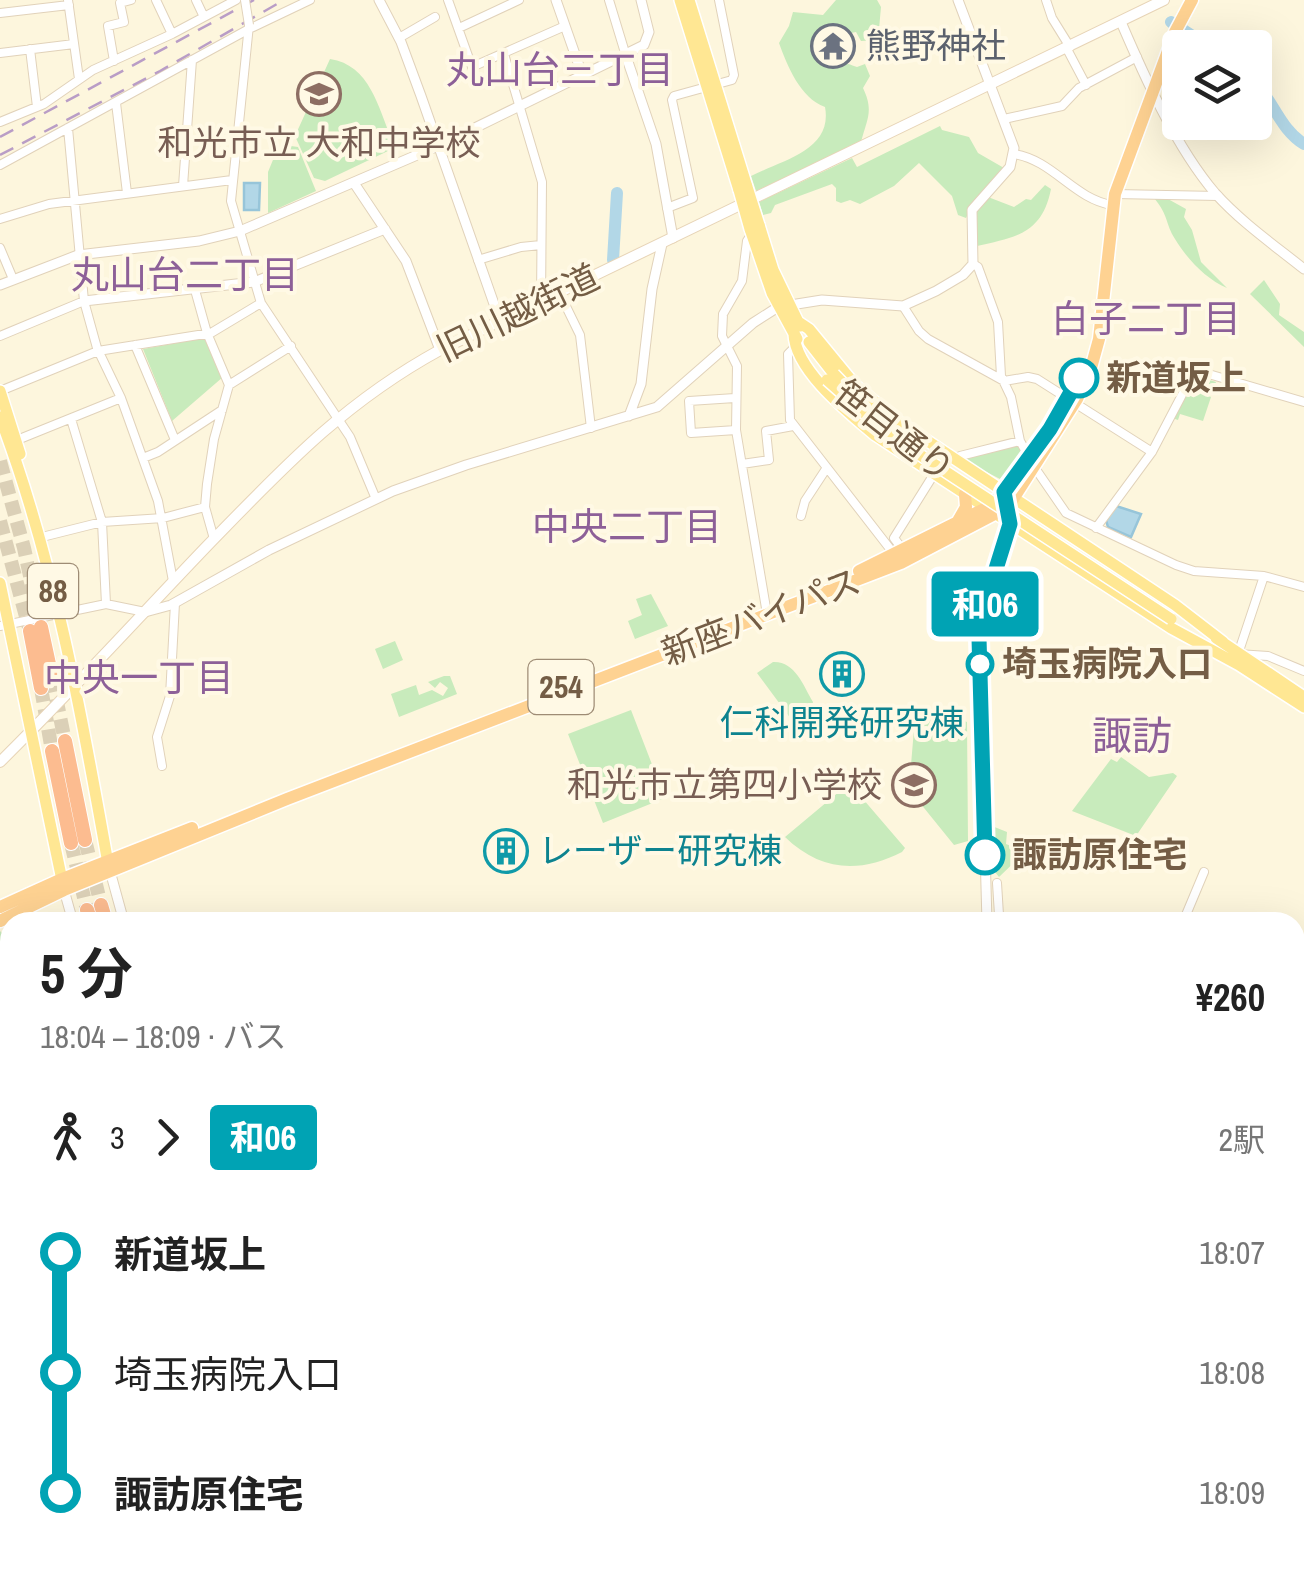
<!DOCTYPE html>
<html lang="ja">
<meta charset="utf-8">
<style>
body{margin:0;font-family:"Archivo Narrow","Noto Sans JP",sans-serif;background:#f6f6f6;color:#222;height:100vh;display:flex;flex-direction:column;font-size:38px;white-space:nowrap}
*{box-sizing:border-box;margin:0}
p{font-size:32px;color:#767676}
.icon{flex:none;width:55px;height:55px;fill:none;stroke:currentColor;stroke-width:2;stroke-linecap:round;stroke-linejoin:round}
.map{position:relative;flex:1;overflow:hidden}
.panel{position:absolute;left:0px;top:912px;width:1305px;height:662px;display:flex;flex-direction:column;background:#fff;border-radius:30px 30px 0 0;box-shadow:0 10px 40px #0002}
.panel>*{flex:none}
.badge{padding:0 20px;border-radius:8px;font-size:35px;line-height:65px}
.controls{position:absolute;left:1162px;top:30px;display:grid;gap:20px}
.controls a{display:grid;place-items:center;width:110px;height:110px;border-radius:10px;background:#fff;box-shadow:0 10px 40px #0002;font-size:50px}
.map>.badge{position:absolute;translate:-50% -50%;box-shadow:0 0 0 5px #fff}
.legs{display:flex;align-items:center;gap:15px;height:110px;padding:0 40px;font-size:32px}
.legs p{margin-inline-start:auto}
.summary{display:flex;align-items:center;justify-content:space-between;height:170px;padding:0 40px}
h1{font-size:55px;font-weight:700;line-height:75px}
ul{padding:0 40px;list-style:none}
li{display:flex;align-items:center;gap:35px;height:120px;font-size:38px}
li i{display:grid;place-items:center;width:15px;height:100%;margin:0 12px;background:currentColor}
li i::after{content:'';width:25px;height:25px;margin:-12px;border:8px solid;border-radius:50%;background:#fff}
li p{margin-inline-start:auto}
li:first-child i{background:linear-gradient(#0000 50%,currentColor 0)}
li:last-child i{background:linear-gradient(currentColor 50%,#0000 0)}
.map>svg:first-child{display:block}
</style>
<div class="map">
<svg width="1304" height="1573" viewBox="0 0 1304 1573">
<rect width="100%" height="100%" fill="#fdf6dd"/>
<!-- green -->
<path fill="#c8ebbc" d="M836,0H877L881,7L878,40L861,41L856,32L826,38L822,48C828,58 846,63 857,67L865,64L870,76L863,88C874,111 867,119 861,142L756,191L751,176C783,160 833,150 825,107C800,98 787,65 779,43L789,26L793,12L823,15Z
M330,59C370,65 378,107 392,140L388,151L325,181L314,178L295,136Z
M940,126L942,130L969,137L978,153L1004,168L977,197L966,218L958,215L952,196L919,163L894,186L860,204L850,200L841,203L836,201V188L832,184L775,205L771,213L763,215L759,202L852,158L857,167Z
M291,146L298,147L316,191L268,213V172L275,155L288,157Z
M1045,185L1051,189C1042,234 1016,237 977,246L974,214L988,197L1014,207L1026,199L1031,200Z
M1154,198L1168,199L1186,209L1184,217L1192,230L1201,262L1227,288C1206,279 1187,259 1175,239C1165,223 1169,216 1154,198Z
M1264,280L1280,304L1279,315L1304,332V347L1250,294Z
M204,338L223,377L172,421L143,349Z
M1197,376L1216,382L1215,385L1207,384L1205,394L1211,397L1203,421L1180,414L1178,420L1172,418Z
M1019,444L1025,457L1000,479L965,461L966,457Z
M651,594L668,626L635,639L628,621L642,615L636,599Z
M395,641L403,660L383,669L375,649Z
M773,662C795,661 803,685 813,702L812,706L791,719L757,673Z
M444,676H450L457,694L399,717L391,694L416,685L419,695L432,690L443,696L448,688L440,682L435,688L428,682Z
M631,710L665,798L603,823L568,734Z
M943,713L967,722L968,841L954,845L920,803L910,777L915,717Z
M1121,757L1149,777L1173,773L1177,776L1136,836L1072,811L1111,759L1117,762Z
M851,785L905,848L902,852C859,874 820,871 785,837L846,786Z
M992,826L1007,832L1006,844L1021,850V856L999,877L995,872Z
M0,931L10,941V1045L1,1054Z
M494,1565H634L597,1573H497Z
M971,1565H1027L1021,1573H983Z"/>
<!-- water -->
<path fill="#b2d7e7" stroke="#97c5d9" stroke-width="2.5" d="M244,183H260L259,210H244Z
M1116,506L1141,514L1131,537L1108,527L1106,520Z"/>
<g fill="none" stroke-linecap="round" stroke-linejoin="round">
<!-- river -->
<path stroke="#b2d7e7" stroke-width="12" d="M1171,22L1211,48
M1255,83C1274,102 1280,129 1304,144
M613,260L617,193"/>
<!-- motorway-tunnel -->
<path stroke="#dbd0b7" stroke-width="14" stroke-dasharray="14 7" stroke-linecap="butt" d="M0,461L24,548L41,627
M0,521L30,631
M52,678L65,741
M41,688L52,751
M85,840L101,905
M71,843L87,910
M447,1565L450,1573
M463,1565L466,1573"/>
<!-- minor casing -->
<g stroke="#e1d2ba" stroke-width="10">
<path id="minor" d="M68,0L79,79
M156,0L172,34
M196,0L204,17
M448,0L472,67L565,26
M609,0L626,56
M1046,0L1052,18L1070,47
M0,13L69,5
M249,25L231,201L261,303L350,437L376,499
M459,28L519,0
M399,38L435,17
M30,49L37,107
M1067,49L1086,85
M0,53L74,44
M504,54L542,182L541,302
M114,61L108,26L124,22L120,3L131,0
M116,103L127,193
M1004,119L1062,106L1079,88L1137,57
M0,122L44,104L93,70L172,34L236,0
M68,128L84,301L97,348L121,398L158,501L173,581
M1014,154C1053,160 1074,199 1112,205
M0,165L249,29L310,0
M183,186L192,60
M1115,194L1218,196
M667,208L693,198L672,100L674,96L732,80L734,75L719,0
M0,219L49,204L232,180
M751,235L747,241L742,281L723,314L722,336L737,366L736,430L766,608
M0,248L13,279
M478,260L521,247L541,245
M973,264L978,267L998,322L1001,376L1011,397L1020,441L1029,457
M195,290L207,333L229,385L214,439L207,484L205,507L214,539
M559,292L580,335L591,428
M903,306L919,331L928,339L1004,381L1028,377L1037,379L1152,452L1096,528
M0,336L84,301
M135,345L175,440
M794,348L788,354L790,420L894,554
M229,385L291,346
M0,391L98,351L211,333L261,303
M735,398L689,401L691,433L736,430
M71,419L102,522L106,604
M17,440L121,398
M1152,452L1195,370L1304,402
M143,458L158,452L222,410
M957,461L960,456L1020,441
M742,464L769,460L766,431L793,426
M1035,468L1066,513L1176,565L1194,571L1264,576L1304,587
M801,516L805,501L826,469
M38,538L102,522L163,518L205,507
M903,550L894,538L934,474
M1264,576L1238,654L1268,656L1304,671
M0,626L106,604L145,612
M162,766L157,737L170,696L175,603
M997,883L999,915L1003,922
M1183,922L1204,872
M0,1195L10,1186
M1295,1275L1304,1277
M1295,1318L1304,1319
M1295,1361L1304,1360
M1295,1385H1304
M0,1431L10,1421
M0,1444L10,1454
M1295,1528L1304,1542
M1161,1573V1565
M1230,1573V1565"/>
</g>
<!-- tertiary casing -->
<g stroke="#e1d2ba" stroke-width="11">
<path id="tertiary" d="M379,0L401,42L421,96L500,321
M556,0L583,77
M1121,22C1145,78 1176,147 1215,193C1241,222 1274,245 1304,269
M626,56L656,144L673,238
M354,183L406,261L440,350
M0,285L78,255L199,241L240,231L438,146L644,45L649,32L641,0
M84,301L254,282L385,229
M629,416L641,384L652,289L662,244
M145,612L171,605L269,550L393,491L466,465L657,407L753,323L778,307L822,300L903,306L936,291L963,275L973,264L972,210L1010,167L1014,148L958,0
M110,871L124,922
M64,890L73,922
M987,922L979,638L986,601L1010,520
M0,1066L10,1076
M1295,1074H1304
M1295,1158L1304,1115
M0,1549L10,1559
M16,1565L24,1573
M240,1565L242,1573
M437,1565L438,1573
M481,1565L484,1573
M641,1573L662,1565
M1097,1573L1103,1565"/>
</g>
<!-- secondary casing -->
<g stroke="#e7d4b7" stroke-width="12">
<path id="secondary" d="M0,762C71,692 138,618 207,546C283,468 343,403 440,350L1164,0"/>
</g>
<!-- primary casing -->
<g stroke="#fff" stroke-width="14">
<path id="primary" d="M680,0L739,190
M689,0L747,187
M759,225L773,270L800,326
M750,229L772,293L797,339
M797,321L809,329L855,385L899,422L1175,605L1223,642
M794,334C795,370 848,412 875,435L1171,628L1241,666
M809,342L834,374
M0,391L20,454
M0,417C55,562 82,717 109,869
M0,583L63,885
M1216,638L1304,697
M1236,663L1304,707"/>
</g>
<!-- trunk casing -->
<g stroke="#fff" stroke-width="15">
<path id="trunk" d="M958,521L966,507L965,494
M859,571L986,508L1004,492L1050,428
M0,907L62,879L192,828
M0,921L64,890L287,799L901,563L1008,507L1077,399L1091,368L1099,339L1115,194L1175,32L1192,0"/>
</g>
<!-- motorway casing -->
<g stroke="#fff" stroke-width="16">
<path id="motorway" d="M41,627L52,678
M30,631L41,688
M65,741L85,840
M52,751L71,843
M101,905L106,922
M87,910L91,922"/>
</g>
<!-- minor -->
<use href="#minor" stroke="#fff" stroke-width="8"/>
<!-- tertiary -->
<use href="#tertiary" stroke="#fff" stroke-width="9"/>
<!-- secondary -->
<use href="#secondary" stroke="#fff" stroke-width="10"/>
<!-- primary -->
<use href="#primary" stroke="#ffe793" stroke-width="11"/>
<!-- trunk -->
<use href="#trunk" stroke="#fed292" stroke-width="12"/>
<!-- motorway -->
<use href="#motorway" stroke="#fcbc90" stroke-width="14"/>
<!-- rail -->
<path stroke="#b99dc6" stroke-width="2.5" stroke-dasharray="15 10" stroke-linecap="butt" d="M0,137L254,0
M0,155L160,71L284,0"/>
<!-- minor-bridge casing -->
<g stroke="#e1d2ba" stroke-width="10" stroke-linecap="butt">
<path id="minor-bridge" d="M245,0L249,25"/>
</g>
<!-- primary-bridge casing -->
<g stroke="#fff" stroke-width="14" stroke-linecap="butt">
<path id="primary-bridge" d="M747,187L759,225
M739,190L750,229
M834,374L862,403
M827,380L888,434L1171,619"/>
</g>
<!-- minor-bridge -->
<use href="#minor-bridge" stroke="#fff" stroke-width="8"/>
<!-- primary-bridge -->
<use href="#primary-bridge" stroke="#ffe793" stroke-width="11"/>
</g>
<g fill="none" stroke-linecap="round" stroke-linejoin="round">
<!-- line-1 casing -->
<g stroke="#fff" stroke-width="22">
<path id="line-1" d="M985,855L979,638L986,601L1010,524L1004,492L1050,429L1079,378"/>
</g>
<!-- line-1 -->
<use href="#line-1" stroke="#00a3b4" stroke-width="15"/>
</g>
<!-- icons -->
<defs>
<g id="temple-ring" transform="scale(2.25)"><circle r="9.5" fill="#fff9e5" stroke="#6b7280" stroke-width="1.5"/><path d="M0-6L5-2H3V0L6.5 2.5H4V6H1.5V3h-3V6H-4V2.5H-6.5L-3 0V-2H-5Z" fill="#6b7280"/></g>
<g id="school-ring" transform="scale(2.25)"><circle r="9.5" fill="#fff9e5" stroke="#8d6e63" stroke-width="1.5"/><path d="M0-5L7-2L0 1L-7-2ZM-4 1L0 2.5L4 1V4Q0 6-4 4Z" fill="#8d6e63"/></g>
<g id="building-ring" transform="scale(2.25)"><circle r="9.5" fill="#fff9e5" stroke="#0f9aa8" stroke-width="1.5"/><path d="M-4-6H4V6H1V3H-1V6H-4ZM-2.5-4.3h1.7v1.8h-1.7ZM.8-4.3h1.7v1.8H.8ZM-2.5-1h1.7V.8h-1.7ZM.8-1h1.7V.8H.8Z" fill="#0f9aa8"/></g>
</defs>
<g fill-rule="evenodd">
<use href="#temple-ring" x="833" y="46"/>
<use href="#school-ring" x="319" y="94"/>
<use href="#building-ring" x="842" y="674"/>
<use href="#school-ring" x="914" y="785"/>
<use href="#building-ring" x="506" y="851"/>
</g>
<!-- markers -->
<g fill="#fff" stroke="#00a3b4" stroke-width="5">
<circle cx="1079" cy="378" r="18"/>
<circle cx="980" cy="664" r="12"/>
<circle cx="985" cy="855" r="18"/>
</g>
<g text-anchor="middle" stroke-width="8" stroke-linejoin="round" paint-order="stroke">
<!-- shield labels -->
<g fill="#fff9e5" stroke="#9e8c75" stroke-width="2.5">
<rect x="28" y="564" width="50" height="54" rx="8"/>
<rect x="528.5" y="660" width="65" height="54" rx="8"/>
</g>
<g font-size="32" font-weight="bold" fill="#745d45">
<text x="53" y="602">88</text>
<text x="561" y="698">254</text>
</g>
<!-- worship labels -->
<g font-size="35" fill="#5b616d" stroke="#fff9e5" text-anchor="start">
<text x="866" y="58">熊野神社</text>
</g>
<!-- education labels -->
<g font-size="35" fill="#785e54" stroke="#fff9e5">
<text x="319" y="155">和光市立 大和中学校</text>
<text x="882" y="797" text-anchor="end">和光市立第四小学校</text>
</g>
<!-- street labels -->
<g font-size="35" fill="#745d45" stroke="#fff9e5">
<text transform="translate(518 313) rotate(-26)" y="12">旧川越街道</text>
<text transform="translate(894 431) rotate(38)" y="12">笹目通り</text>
<text transform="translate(761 617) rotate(-21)" y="12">新座バイパス</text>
</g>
<!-- stop labels -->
<g font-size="35" font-weight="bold" fill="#745d45" stroke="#fff9e5" text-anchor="start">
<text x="1106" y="390">新道坂上</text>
<text x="1002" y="676">埼玉病院入口</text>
<text x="1012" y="867">諏訪原住宅</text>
</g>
<!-- culture labels -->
<g font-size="35" fill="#0d838f" stroke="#fff9e5">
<text x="842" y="735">仁科開発研究棟</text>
<text x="538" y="863" text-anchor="start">レーザー研究棟</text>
</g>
<!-- neighbourhood labels -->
<g font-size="38" fill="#8d6098" stroke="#fff9e5">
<text x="560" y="83">丸山台三丁目</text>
<text x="185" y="288">丸山台二丁目</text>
<text x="1146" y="332">白子二丁目</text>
<text x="627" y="540">中央二丁目</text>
<text x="139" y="691">中央一丁目</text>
</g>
<!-- quarter labels -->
<g font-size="40" fill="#8d6098" stroke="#fff9e5">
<text x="1132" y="750">諏訪</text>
</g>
</g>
</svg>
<div class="controls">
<a><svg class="icon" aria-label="layers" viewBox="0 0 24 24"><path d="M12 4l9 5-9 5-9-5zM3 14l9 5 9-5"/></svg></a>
</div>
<b class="badge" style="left:985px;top:604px;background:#00a3b4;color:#fff">和06</b>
<section class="panel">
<div class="summary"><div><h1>5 分</h1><p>18:04 – 18:09 · バス</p></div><b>¥260</b></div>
<div class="legs"><svg class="icon" aria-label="walk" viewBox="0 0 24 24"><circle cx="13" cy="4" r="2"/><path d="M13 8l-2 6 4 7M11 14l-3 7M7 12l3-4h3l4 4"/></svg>3<svg class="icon" aria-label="forward" viewBox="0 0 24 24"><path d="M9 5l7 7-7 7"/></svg><b class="badge" style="background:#00a3b4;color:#fff">和06</b><p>2駅</p></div>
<ul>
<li><i style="color:#00a3b4"></i><b>新道坂上</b><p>18:07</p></li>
<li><i style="color:#00a3b4"></i><span>埼玉病院入口</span><p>18:08</p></li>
<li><i style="color:#00a3b4"></i><b>諏訪原住宅</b><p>18:09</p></li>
</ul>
</section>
</div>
